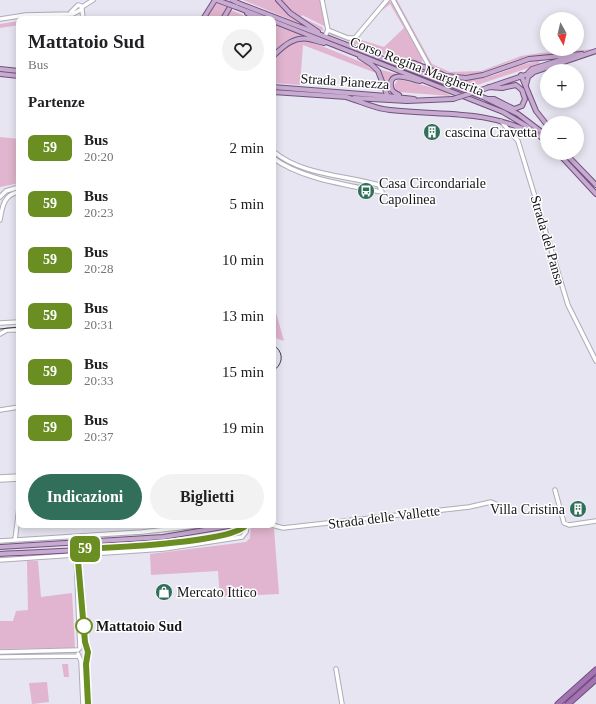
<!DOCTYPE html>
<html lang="it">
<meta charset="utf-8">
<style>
body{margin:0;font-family:Georgia,serif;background:#f2f2f2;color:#202124;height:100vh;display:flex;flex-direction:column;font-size:15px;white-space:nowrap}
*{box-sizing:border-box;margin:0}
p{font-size:13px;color:#757577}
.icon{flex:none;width:22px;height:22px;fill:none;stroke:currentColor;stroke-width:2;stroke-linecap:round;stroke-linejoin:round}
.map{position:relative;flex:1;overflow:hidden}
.side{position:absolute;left:16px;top:16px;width:260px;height:512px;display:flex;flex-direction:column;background:#fff;border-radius:8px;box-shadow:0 2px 10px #0003}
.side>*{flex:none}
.badge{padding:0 8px;border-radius:6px;font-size:14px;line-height:26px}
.needle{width:26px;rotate:172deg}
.buttons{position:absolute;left:540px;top:12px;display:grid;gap:8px}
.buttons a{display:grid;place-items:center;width:44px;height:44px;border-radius:50%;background:#fff;box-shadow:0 2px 10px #0003;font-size:20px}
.map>.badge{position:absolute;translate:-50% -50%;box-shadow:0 0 0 2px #fff}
h2{padding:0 12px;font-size:15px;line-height:36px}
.round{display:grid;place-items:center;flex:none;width:42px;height:42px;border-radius:21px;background:#f2f2f2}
.overview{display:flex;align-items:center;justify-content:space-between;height:68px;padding:0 12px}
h1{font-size:19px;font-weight:700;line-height:30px}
.action{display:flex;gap:8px;margin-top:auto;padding:8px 12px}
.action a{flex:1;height:46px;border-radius:24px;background:#326f5a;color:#fff;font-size:16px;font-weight:700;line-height:46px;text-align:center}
.action a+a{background:#f2f2f2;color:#202124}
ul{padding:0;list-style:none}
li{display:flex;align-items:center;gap:12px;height:56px;padding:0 12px}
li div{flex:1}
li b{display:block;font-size:15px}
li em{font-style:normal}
li .badge{min-width:44px;font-weight:700;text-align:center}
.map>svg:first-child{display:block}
</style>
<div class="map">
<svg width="596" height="704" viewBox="0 0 596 704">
<rect width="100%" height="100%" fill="#e6e5f1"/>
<!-- green -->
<path fill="#e1b5cf" d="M216,0H232L222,19H204Z
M243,0H275L288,14L303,25Z
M280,0H320L326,27L302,15L301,17L322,27L324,31C307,26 292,12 280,0Z
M394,0H397L432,64L450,72L481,71L521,56L540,53L596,49C574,54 551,54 529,57C487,65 479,85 431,68Z
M392,1L423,58L421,64C387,58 361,46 329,34L334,33L352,41L365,27L358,39L384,47L404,28L390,4L380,12L388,2Z
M231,10L252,19H226Z
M19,21V25L0,28V24Z
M273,24L305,36L289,41L273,54Z
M307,40L366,64L376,73L303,45L300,85L273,83V59C284,49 292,41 307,40Z
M539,61L540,64L468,88L407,65C429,67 442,81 467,80C492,80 515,64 539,61Z
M378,69L397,74L389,81V88H387Z
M398,79L442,90L451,96L398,92L394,86Z
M0,137L19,139V183L0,187Z
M273,302L284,341L273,337Z
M251,525H271L274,529L279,594L220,597L218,571L151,575L150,554L246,542L250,538Z
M27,561H38L41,597L72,593L75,648L0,649V621H13L16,611L28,610Z
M62,664H68L69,677H64Z
M47,682L49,702L32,704L29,683Z"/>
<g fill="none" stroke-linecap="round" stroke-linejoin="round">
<!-- minor casing -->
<g stroke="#adacb8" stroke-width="5.5">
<path id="minor" d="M322,0L328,30L325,36
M393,0L431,70
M82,7L93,0
M82,9L83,19
M71,12L78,5L81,6L82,9
M0,19L26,15L73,14L82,9
M328,30L348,38H355L387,0
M501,121L518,141L568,305L596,361
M273,151C301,175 344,175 379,185L382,192C348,185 301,179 273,158
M0,197L6,191L19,187
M0,220C2,207 4,194 19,192
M0,323L19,322
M0,334L7,330H19
M0,410L19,407
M0,477L19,476
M0,480L19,479
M555,490L564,523L569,525L596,521
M272,525L283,528L469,507L491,502L496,504
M76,536L85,642L88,652L86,664L88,704
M15,540L19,508V476
M0,541L142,532L205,525
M178,543L193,544
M76,555L80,648
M0,560L164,549L242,537L246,532L247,525
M0,652L78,650
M78,654L81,661L83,704
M0,657L79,656
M336,669L342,704"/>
</g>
<!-- major casing -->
<g stroke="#71527d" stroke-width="6">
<path id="major" d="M278,0L290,13L318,32
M238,3L485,98L518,114L547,136
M236,7L267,19
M247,13L255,19
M203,19L215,0
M223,19L234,0
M273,21L503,112L528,127L547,142
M273,56C283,47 293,36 309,39C314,40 319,42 324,43
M360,57L371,64L378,71L388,97
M392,60L414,63L446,76L466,78L483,75L529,59L582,54
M0,69L19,71
M528,73L532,69L570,57
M0,74L19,76
M521,75L536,111L547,125
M526,85L528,77L533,73
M273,87L387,96L414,99
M481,90L596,51
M273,92L347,97
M399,95C395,93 391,91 391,86C389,69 412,80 420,81
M346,97C360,101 375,109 390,110C442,116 485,109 534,134
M354,98L407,101L453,99
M488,99H494L514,109L522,106L525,99L522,90L516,85L502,88L489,87
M558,153L596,194
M565,153L596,185
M0,547L163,537L235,525
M0,554C35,552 231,546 246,525"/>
</g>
<!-- highway casing -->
<g stroke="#71527d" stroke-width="7">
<path id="highway" d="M558,704L596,670
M568,704L596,679"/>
</g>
<!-- minor -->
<use href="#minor" stroke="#fff" stroke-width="3.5"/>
<!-- major -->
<use href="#major" stroke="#c8abd1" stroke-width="4"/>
<!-- highway -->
<use href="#highway" stroke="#a373b3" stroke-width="5"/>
<!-- tram -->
<path stroke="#3b3a40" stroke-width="1" d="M0,329L19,327
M273,345C284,351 284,364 273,371"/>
<!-- major-bridge casing -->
<g stroke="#71527d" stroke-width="6" stroke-linecap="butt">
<path id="major-bridge" d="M217,0L236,7
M232,0L238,3
M453,99L481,90"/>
</g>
<!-- major-bridge -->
<use href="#major-bridge" stroke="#c8abd1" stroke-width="4"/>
</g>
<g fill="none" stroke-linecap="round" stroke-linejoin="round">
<!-- line casing -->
<g stroke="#fff" stroke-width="9">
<path id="line" d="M88,704L86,664L88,652L85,642L77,549C103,548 233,543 246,525"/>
</g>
<!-- line -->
<use href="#line" stroke="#6b8e23" stroke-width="6"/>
</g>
<!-- icons -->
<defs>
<g id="building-disc" transform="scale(0.9)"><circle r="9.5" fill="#326f5a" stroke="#fff"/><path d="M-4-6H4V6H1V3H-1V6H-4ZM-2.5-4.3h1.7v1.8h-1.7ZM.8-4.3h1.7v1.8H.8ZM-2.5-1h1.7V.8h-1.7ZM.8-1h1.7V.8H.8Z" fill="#fff"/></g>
<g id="bus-disc" transform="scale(0.9)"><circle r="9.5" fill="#326f5a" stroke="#fff"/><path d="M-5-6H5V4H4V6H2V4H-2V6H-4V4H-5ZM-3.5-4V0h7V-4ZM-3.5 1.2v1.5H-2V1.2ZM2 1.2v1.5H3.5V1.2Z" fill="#fff"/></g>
<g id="shop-disc" transform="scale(0.9)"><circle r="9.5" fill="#326f5a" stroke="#fff"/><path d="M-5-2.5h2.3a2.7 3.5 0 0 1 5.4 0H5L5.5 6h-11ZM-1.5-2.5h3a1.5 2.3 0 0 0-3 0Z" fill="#fff"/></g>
</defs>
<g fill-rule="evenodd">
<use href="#building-disc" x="432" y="132"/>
<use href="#bus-disc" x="366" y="191"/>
<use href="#building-disc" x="578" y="509"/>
<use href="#shop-disc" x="164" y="592"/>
</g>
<!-- markers -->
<circle fill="#fff" stroke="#6b8e23" stroke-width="2" cx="84" cy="626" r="8"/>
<g text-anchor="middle" stroke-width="3" stroke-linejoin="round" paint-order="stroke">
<!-- street labels -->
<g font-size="14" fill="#151419" stroke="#fff">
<text transform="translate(417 66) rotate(21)" y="5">Corso Regina Margherita</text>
<text transform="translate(345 81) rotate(4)" y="5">Strada Pianezza</text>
<text transform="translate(548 240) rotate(74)" y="5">Strada del Pansa</text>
<text transform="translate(384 517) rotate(-7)" y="5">Strada delle Vallette</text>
</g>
<!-- poi labels -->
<g font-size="14" fill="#151419" stroke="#fff" text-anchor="start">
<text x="445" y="137">cascina Cravetta</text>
<text x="379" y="188">Casa Circondariale<tspan x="379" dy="16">Capolinea</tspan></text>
<text x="565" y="514" text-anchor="end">Villa Cristina</text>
<text x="177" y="597">Mercato Ittico</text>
</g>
<!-- stop labels -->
<g font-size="14" font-weight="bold" fill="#151419" stroke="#fff" text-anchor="start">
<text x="96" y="631">Mattatoio Sud</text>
</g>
</g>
</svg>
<div class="buttons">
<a><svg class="needle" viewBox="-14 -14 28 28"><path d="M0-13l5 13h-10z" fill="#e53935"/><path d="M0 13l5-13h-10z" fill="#757577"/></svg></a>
<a>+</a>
<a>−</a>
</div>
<b class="badge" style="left:85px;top:549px;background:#6b8e23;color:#fff">59</b>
<section class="side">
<div class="overview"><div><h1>Mattatoio Sud</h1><p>Bus</p></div><a class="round"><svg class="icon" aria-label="heart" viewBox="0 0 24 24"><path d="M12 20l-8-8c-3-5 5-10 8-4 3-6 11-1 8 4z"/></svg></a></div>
<h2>Partenze</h2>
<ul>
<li><span class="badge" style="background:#6b8e23;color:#fff">59</span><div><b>Bus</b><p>20:20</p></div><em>2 min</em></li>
<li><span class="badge" style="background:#6b8e23;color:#fff">59</span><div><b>Bus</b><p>20:23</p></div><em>5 min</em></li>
<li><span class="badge" style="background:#6b8e23;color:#fff">59</span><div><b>Bus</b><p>20:28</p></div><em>10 min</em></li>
<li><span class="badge" style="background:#6b8e23;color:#fff">59</span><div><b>Bus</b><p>20:31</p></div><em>13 min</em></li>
<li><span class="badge" style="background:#6b8e23;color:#fff">59</span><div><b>Bus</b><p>20:33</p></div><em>15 min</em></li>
<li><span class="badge" style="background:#6b8e23;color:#fff">59</span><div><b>Bus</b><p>20:37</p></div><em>19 min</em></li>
</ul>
<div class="action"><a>Indicazioni</a><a>Biglietti</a></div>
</section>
</div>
